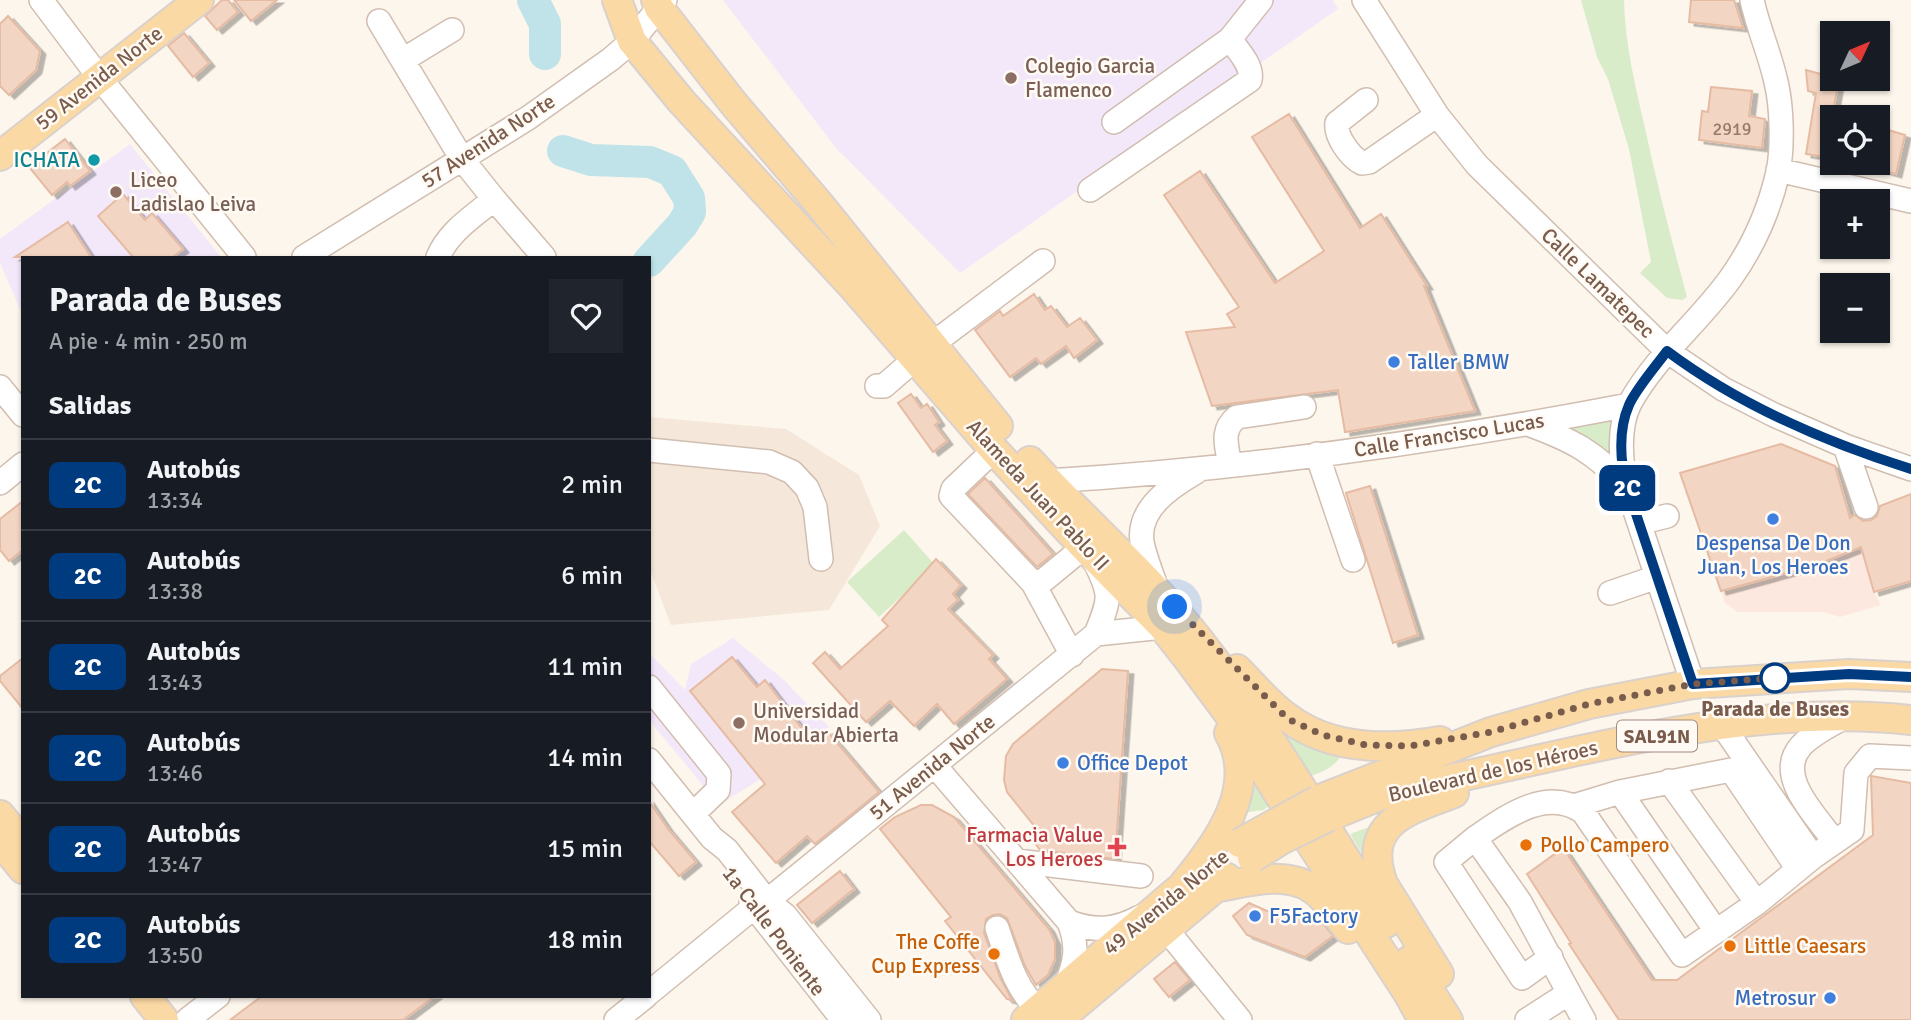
<!DOCTYPE html>
<html lang="es">
<meta charset="utf-8">
<style>
body{margin:0;font-family:Signika,sans-serif;background:#20242c;color:#f1f3f6;height:100vh;display:flex;flex-direction:column;font-size:26px;white-space:nowrap}
*{box-sizing:border-box;margin:0}
p{font-size:23px;color:#9ea1a6}
.icon{flex:none;width:38px;height:38px;fill:none;stroke:currentColor;stroke-width:2;stroke-linecap:round;stroke-linejoin:round}
.map{position:relative;flex:1;overflow:hidden}
.side{position:absolute;left:21px;top:256px;width:630px;height:742px;display:flex;flex-direction:column;background:#171b24;border-radius:0px;box-shadow:0 2px 5px #0004}
.side>*{flex:none}
.badge{padding:0 14px;border-radius:10px;font-size:24px;line-height:46px}
.needle{width:46px;rotate:46deg}
.tools{position:absolute;left:1820px;top:21px;display:grid;gap:14px}
.tools a{display:grid;place-items:center;width:70px;height:70px;border-radius:0px;background:#171b24;box-shadow:0 2px 5px #0004;font-size:35px}
.you{position:absolute;width:35px;height:35px;margin:-18px;border:5px solid #fff;border-radius:50%;background:#1a73e8;box-shadow:0 0 0 10px #1a73e833}
.map>.badge{position:absolute;translate:-50% -50%;box-shadow:0 0 0 4px #fff}
h2{padding:0 28px;font-size:26px;line-height:63px}
.round{display:grid;place-items:center;flex:none;width:74px;height:74px;border-radius:0px;background:#20242c}
.summary{display:flex;align-items:center;justify-content:space-between;height:119px;padding:0 28px}
h1{font-size:33px;font-weight:700;line-height:52px}
ul{padding:0;list-style:none}
li{display:flex;align-items:center;gap:21px;height:91px;padding:0 28px;border-top:2px solid #363941}
li div{flex:1}
li b{display:block;font-size:26px}
li em{font-style:normal}
li .badge{min-width:77px;font-weight:700;text-align:center}
.map>svg:first-child{display:block}
</style>
<div class="map">
<svg width="1911" height="1020" viewBox="0 0 1911 1020">
<defs>
<filter id="shadow"><feDropShadow dx="5.5" dy="3.5" stdDeviation="0" flood-color="#0004"/></filter>
</defs>
<rect width="100%" height="100%" fill="#fdf6ec"/>
<!-- residential -->
<path fill="#f5e8da" d="M649,417L786,429L859,475L880,526L829,610L671,625L649,567Z"/>
<!-- commercial -->
<path fill="#fde8e0" d="M1861,548L1874,592L1881,605L1840,617L1823,612H1738L1725,603L1721,591L1816,565Z"/>
<!-- education -->
<path fill="#f3e8fa" d="M723,0H1333L1338,9L960,273L836,148Z
M130,144L221,257H23V316L0,263V239Z
M733,638L784,680L829,727L764,777L719,805L649,720V653L685,690L691,664Z"/>
<!-- green -->
<path fill="#d8ecc9" d="M1581,0H1624C1625,44 1635,85 1645,128C1657,185 1672,241 1687,297L1682,300L1667,298L1640,273L1651,262L1629,149L1608,79L1597,57Z
M1621,413L1615,468L1564,428Z
M904,530L935,565L879,617L847,582Z
M1256,702L1343,753C1334,768 1324,771 1309,777Z
M1250,757L1275,800L1264,810L1241,813Z
M1369,827L1374,834L1372,870L1350,834Z"/>
<g fill="none" stroke-linecap="round" stroke-linejoin="round">
<!-- river -->
<path stroke="#bfe3e8" stroke-width="32" d="M533,0L545,24V54
M563,151L591,160L650,162L672,171L689,198L690,212L682,225L649,261"/>
</g>
<!-- building -->
<path fill="#f3d5c3" stroke="#e6bba3" stroke-width="2" filter="url(#shadow)" d="M222,0H228L238,12L217,30L205,16Z
M234,0H277L251,21Z
M1691,0H1734L1743,28L1689,22Z
M8,16L40,51L36,70L9,95L0,86V24Z
M184,33L209,63L193,77L168,46Z
M1806,70L1839,79L1832,117V158L1806,154L1816,93L1808,91Z
M1711,87L1752,91L1749,116L1765,119L1762,148L1699,140L1702,111L1708,112Z
M1289,114L1360,228L1381,214L1427,286H1424L1475,411L1345,432L1338,390L1212,406L1186,332L1235,327L1227,314L1239,307L1164,195L1200,171L1275,283L1324,251L1252,137Z
M1878,127L1905,135L1896,174L1878,169Z
M65,139L90,171L70,186L67,182L52,195L29,167Z
M123,194L145,220L152,213L183,249L173,257H133L98,216Z
M68,222L91,257H15Z
M1034,294L1045,310L1051,306L1067,327L1080,318L1097,340L1074,358L1066,346L1041,364L1036,358L1010,377L975,330L1000,311L1003,316Z
M911,394L921,408L927,404L939,422L935,425L947,441L933,452L898,403Z
M1781,444L1835,466L1850,518L1855,515L1863,521L1871,520L1877,516L1880,506L1911,494V581L1874,592L1861,547L1816,565L1721,591L1680,473Z
M985,478L1053,554L1037,567L968,494Z
M1370,486L1418,635L1393,643L1346,493Z
M23,501V550L9,561L0,550V519Z
M936,559L961,585L953,594L958,600L948,609L993,655L989,659L1007,679L954,724L937,704L914,726L890,701L866,722L813,663L825,652L840,669L888,626L882,620Z
M732,657L757,687L765,680L813,743L827,731L879,792L815,844L807,836L776,863L732,812L765,784L690,691Z
M23,658V709L0,681V676Z
M1102,669L1128,671L1115,859L1040,850L1032,839L1039,832L1007,792L1004,780L1006,756L1013,744Z
M1871,776L1911,783V1020H1619L1569,944L1571,943L1527,874L1563,848L1652,980H1677L1873,835Z
M649,801L668,829L696,862L679,876L649,841Z
M921,805H932L954,817L1049,929L1055,942V959L1048,975L1036,985L1025,966L1007,918L1000,914L993,915L986,919L984,933L1000,977L1012,1000L1007,999L945,921L951,917L880,829L895,817Z
M840,871L854,889L812,923L797,905Z
M1249,903L1281,917H1318L1333,936L1305,957L1247,935L1233,916Z
M1175,962L1190,980L1169,997L1154,979Z
M262,996H435L403,1020H230Z"/>
<g fill="none" stroke-linecap="round" stroke-linejoin="round">
<!-- minor casing -->
<g stroke="#d1beb0" stroke-width="26">
<path id="minor" d="M41,0L99,77L244,257
M1364,0L1437,115L1477,165L1667,351L1723,389L1774,415L1845,446L1911,469
M379,21L462,159L494,199C473,217 449,231 438,257
M403,60L452,30
M1366,100L1337,123C1335,136 1350,157 1362,163L1369,162L1437,115
M1114,122L1230,39L1261,0
M1778,170L1911,201
M1090,190L1250,80C1253,65 1238,51 1230,39
M494,199L544,257
M304,257L528,118L611,59L632,41L665,0
M931,345L1043,261
M877,386H884L915,359
M0,387L23,415
M1528,424C1572,440 1595,452 1627,487
M1845,446L1866,507
M649,450L769,462L792,472L807,488L815,507L821,559
M994,450L953,489L951,496L1033,583L1072,655
M1317,454L1353,560
M1230,465C1227,447 1220,430 1237,417L1304,407
M1048,481C1243,469 1437,442 1629,405
M0,483L23,464
M1639,523L1667,516
M1033,583L1044,580L1084,547
M1157,589C1152,574 1145,558 1142,542C1137,508 1172,486 1196,472
M1610,593L1657,577
M1096,634L1163,627
M1693,684L1627,487C1620,463 1618,426 1630,403C1656,356 1699,322 1730,279C1753,247 1769,211 1778,172C1783,148 1782,106 1776,82C1770,54 1758,28 1752,0
M649,687L719,774L718,790L693,814
M1722,725L1813,857
M649,760L712,838L727,850L767,901L773,912
M935,766L1069,922C1079,947 1075,963 1066,986
M1669,781L1757,903
M1620,792L1716,931
M1574,806L1620,792L1731,770L1798,869
M1475,838C1506,817 1547,786 1583,812L1682,955L1757,903L1813,857L1852,830L1856,773L1870,756L1911,758
M1835,842C1817,817 1774,776 1801,746C1812,734 1829,726 1843,718
M1017,861L1141,876
M751,903L843,1020
M1069,922C1095,932 1116,930 1140,917
M997,928C1009,962 1013,983 1038,1011
M1166,929L1240,1020
M649,993L754,907
M1569,993L1584,1020
M187,1020L218,996
M616,1020L646,996
M869,1020L785,915L767,901L1096,634C1110,599 1112,596 1095,562
M1527,1020L1569,993L1520,902L1475,838L1446,862L1522,978L1551,957"/>
</g>
<!-- major casing -->
<g stroke="#dad1cd" stroke-width="32">
<path id="major" d="M617,0L632,41L682,102L854,288L994,450L1084,547L1163,627L1185,655L1234,721L1276,790L1408,993L1423,1020
M656,0L659,8L734,104L820,205L998,426
M0,156L199,0
M1030,461C1085,522 1147,574 1198,639C1268,728 1325,828 1386,923
M1237,669C1253,685 1269,705 1288,718C1331,750 1390,750 1440,741
M1318,800L1491,732L1589,704L1693,684L1849,674L1911,677
M0,815L23,843
M1328,817L1382,795L1407,788C1569,756 1745,701 1911,720
M0,841L23,869
M1184,884C1217,844 1260,787 1229,733
M1214,888C1244,883 1283,870 1311,888C1326,897 1337,916 1348,929
M1410,960L1448,1020
M1439,974L1383,884C1361,822 1407,811 1454,793
M145,996L164,1020
M1026,1020L1198,873
M1058,1020L1227,878"/>
</g>
<!-- minor -->
<use href="#minor" stroke="#fff" stroke-width="23"/>
<!-- major -->
<use href="#major" stroke="#fbd9a5" stroke-width="28"/>
<!-- major-bridge casing -->
<g stroke="#dad1cd" stroke-width="32" stroke-linecap="butt">
<path id="major-bridge" d="M1240,843L1318,800
M1252,858L1281,840L1328,817"/>
</g>
<!-- major-bridge -->
<use href="#major-bridge" stroke="#fbd9a5" stroke-width="28"/>
</g>
<g fill="none" stroke-linecap="round" stroke-linejoin="round">
<!-- line casing -->
<g stroke="#fff" stroke-width="16">
<path id="line" d="M1911,469C1825,442 1739,405 1667,351C1656,366 1636,389 1629,405C1618,430 1620,462 1627,487L1693,684L1849,674L1911,677"/>
</g>
<!-- line -->
<use href="#line" stroke="#003b80" stroke-width="10"/>
<!-- walk -->
<path stroke="#7a5c4d" stroke-width="7" stroke-dasharray="0 12.6" d="M1175,607L1288,719L1323,735L1366,745L1410,746L1491,732L1589,704L1693,684L1775,678"/>
</g>
<!-- markers -->
<g fill="#8d6e63" stroke="#fffaf3" stroke-width="2.5">
<circle cx="1011" cy="78" r="7"/>
<circle cx="116" cy="192" r="7"/>
<circle cx="739" cy="723" r="7"/>
</g>
<circle fill="#0f9aa8" stroke="#fffaf3" stroke-width="2.5" cx="94" cy="160" r="7"/>
<g fill="#3f7fe0" stroke="#fffaf3" stroke-width="2.5">
<circle cx="1394" cy="362" r="7"/>
<circle cx="1773" cy="519" r="7"/>
<circle cx="1063" cy="763" r="7"/>
<circle cx="1255" cy="916" r="7"/>
<circle cx="1830" cy="998" r="7"/>
</g>
<circle fill="#fff" stroke="#003b80" stroke-width="3.5" cx="1775" cy="678" r="14"/>
<g fill="#e8710a" stroke="#fffaf3" stroke-width="2.5">
<circle cx="1526" cy="845" r="7"/>
<circle cx="1730" cy="946" r="7"/>
<circle cx="994" cy="954" r="7"/>
</g>
<path fill="#e0444e" stroke="#fffaf3" stroke-width="2.5" d="M1113.5 836.5h7v7h7v7h-7v7h-7v-7h-7v-7h7z"/>
<g text-anchor="middle" stroke-width="5" stroke-linejoin="round" paint-order="stroke">
<!-- number labels -->
<g font-size="18" fill="#987a6a">
<text x="1732" y="135">2919</text>
</g>
<!-- shield labels -->
<rect fill="#fffaf3" stroke="#a28b7f" stroke-width="2" x="1617" y="720.5" width="80" height="31" rx="5"/>
<g font-size="19" font-weight="bold" fill="#7a5c4d">
<text x="1657" y="743">SAL91N</text>
</g>
<!-- education labels -->
<g font-size="21" fill="#785e54" stroke="#fffaf3" text-anchor="start">
<text x="1025" y="73">Colegio Garcia<tspan x="1025" dy="24">Flamenco</tspan></text>
<text x="130" y="187">Liceo<tspan x="130" dy="24">Ladislao Leiva</tspan></text>
<text x="753" y="718">Universidad<tspan x="753" dy="24">Modular Abierta</tspan></text>
</g>
<!-- street labels -->
<g font-size="21" fill="#7a5c4d" stroke="#fffaf3">
<text transform="translate(99 78) rotate(-38)" y="7">59 Avenida Norte</text>
<text transform="translate(488 141) rotate(-33)" y="7">57 Avenida Norte</text>
<text transform="translate(1598 283) rotate(44)" y="7">Calle Lamatepec</text>
<text transform="translate(1449 435) rotate(-9)" y="7">Calle Francisco Lucas</text>
<text transform="translate(1038 495) rotate(47)" y="7">Alameda Juan Pablo II</text>
<text transform="translate(932 767) rotate(-39)" y="7">51 Avenida Norte</text>
<text transform="translate(1493 771) rotate(-13)" y="7">Boulevard de los Héroes</text>
<text transform="translate(1166 902) rotate(-39)" y="7">49 Avenida Norte</text>
<text transform="translate(774 931) rotate(53)" y="7">1a Calle Poniente</text>
</g>
<!-- culture labels -->
<g font-size="21" fill="#0d838f" stroke="#fffaf3" text-anchor="end">
<text x="80" y="167">ICHATA</text>
</g>
<!-- shop labels -->
<g font-size="21" fill="#366cbe" stroke="#fffaf3" text-anchor="start">
<text x="1408" y="369">Taller BMW</text>
<text x="1773" y="550" text-anchor="middle">Despensa De Don<tspan x="1773" dy="24">Juan, Los Heroes</tspan></text>
<text x="1077" y="770">Office Depot</text>
<text x="1269" y="923">F5Factory</text>
<text x="1816" y="1005" text-anchor="end">Metrosur</text>
</g>
<!-- stop labels -->
<g font-size="21" font-weight="bold" fill="#7a5c4d" stroke="#fffaf3">
<text x="1775" y="716">Parada de Buses</text>
</g>
<!-- health labels -->
<g font-size="21" fill="#be3a42" stroke="#fffaf3" text-anchor="end">
<text x="1103" y="842">Farmacia Value<tspan x="1103" dy="24">Los Heroes</tspan></text>
</g>
<!-- food labels -->
<g font-size="21" fill="#c56008" stroke="#fffaf3" text-anchor="start">
<text x="1540" y="852">Pollo Campero</text>
<text x="980" y="949" text-anchor="end">The Coffe<tspan x="980" dy="24">Cup Express</tspan></text>
<text x="1744" y="953">Little Caesars</text>
</g>
</g>
</svg>
<div class="tools">
<a><svg class="needle" viewBox="-14 -14 28 28"><path d="M0-13l5 13h-10z" fill="#e53935"/><path d="M0 13l5-13h-10z" fill="#9ea1a6"/></svg></a>
<a><svg class="icon" aria-label="locate" viewBox="0 0 24 24"><circle cx="12" cy="12" r="6"/><path d="M12 2v4M12 18v4M2 12h4M18 12h4"/></svg></a>
<a>+</a>
<a>−</a>
</div>
<div class="you" style="left:1175px;top:607px"></div>
<b class="badge" style="left:1627px;top:488px;background:#003b80;color:#fff">2C</b>
<section class="side">
<div class="summary"><div><h1>Parada de Buses</h1><p>A pie · 4 min · 250 m</p></div><a class="round"><svg class="icon" aria-label="heart" viewBox="0 0 24 24"><path d="M12 20l-8-8c-3-5 5-10 8-4 3-6 11-1 8 4z"/></svg></a></div>
<h2>Salidas</h2>
<ul>
<li><span class="badge" style="background:#003b80;color:#fff">2C</span><div><b>Autobús</b><p>13:34</p></div><em>2 min</em></li>
<li><span class="badge" style="background:#003b80;color:#fff">2C</span><div><b>Autobús</b><p>13:38</p></div><em>6 min</em></li>
<li><span class="badge" style="background:#003b80;color:#fff">2C</span><div><b>Autobús</b><p>13:43</p></div><em>11 min</em></li>
<li><span class="badge" style="background:#003b80;color:#fff">2C</span><div><b>Autobús</b><p>13:46</p></div><em>14 min</em></li>
<li><span class="badge" style="background:#003b80;color:#fff">2C</span><div><b>Autobús</b><p>13:47</p></div><em>15 min</em></li>
<li><span class="badge" style="background:#003b80;color:#fff">2C</span><div><b>Autobús</b><p>13:50</p></div><em>18 min</em></li>
</ul>
</section>
</div>
